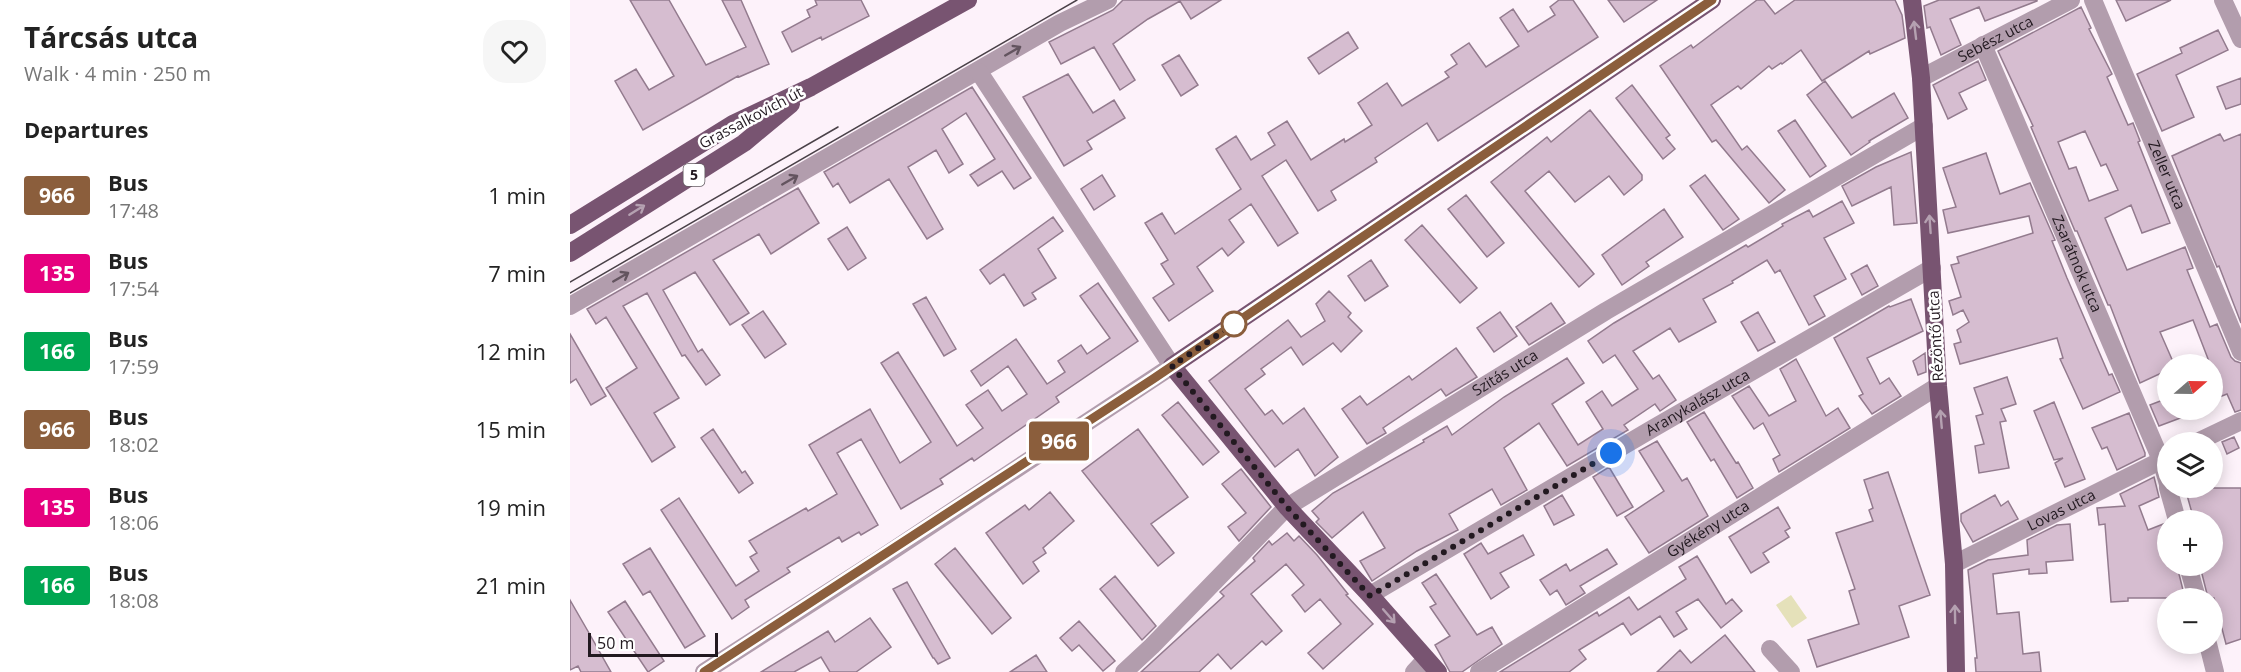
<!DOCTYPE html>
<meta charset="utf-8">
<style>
body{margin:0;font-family:"Open Sans",sans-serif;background:#f6f6f6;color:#222;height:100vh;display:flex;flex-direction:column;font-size:22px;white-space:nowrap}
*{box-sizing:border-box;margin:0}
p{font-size:20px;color:#767676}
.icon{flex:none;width:33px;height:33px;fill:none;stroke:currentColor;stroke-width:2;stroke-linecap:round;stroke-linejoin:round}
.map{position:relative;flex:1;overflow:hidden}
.side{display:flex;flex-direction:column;background:#fff;width:570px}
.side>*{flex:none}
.badge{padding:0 12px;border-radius:4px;font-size:21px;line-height:39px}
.needle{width:39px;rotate:70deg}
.controls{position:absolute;left:1587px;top:354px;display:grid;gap:12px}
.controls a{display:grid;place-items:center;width:66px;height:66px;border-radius:50%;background:#fff;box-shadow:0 3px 15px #0003;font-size:30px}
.scale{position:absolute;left:18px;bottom:15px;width:130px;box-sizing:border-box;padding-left:6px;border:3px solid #221920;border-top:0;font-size:16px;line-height:21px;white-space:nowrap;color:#221920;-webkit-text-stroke:4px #fff;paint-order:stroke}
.you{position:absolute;width:30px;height:30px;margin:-15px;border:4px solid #fff;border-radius:50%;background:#1a73e8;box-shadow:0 0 0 9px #1a73e833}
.map>.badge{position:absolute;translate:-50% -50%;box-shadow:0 0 0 3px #fff}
h2{padding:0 24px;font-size:22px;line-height:54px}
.round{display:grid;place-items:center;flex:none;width:63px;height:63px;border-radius:24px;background:#f6f6f6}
.summary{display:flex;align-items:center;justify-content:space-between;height:102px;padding:0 24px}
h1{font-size:28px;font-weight:700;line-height:45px}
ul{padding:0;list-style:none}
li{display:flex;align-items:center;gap:18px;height:78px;padding:0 24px}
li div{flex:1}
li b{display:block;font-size:22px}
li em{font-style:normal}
li .badge{min-width:66px;font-weight:700;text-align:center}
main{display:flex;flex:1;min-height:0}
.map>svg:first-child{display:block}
</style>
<main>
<section class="side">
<div class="summary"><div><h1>Tárcsás utca</h1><p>Walk · 4 min · 250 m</p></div><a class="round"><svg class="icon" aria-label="heart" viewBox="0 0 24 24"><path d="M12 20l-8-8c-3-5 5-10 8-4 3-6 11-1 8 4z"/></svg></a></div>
<h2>Departures</h2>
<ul>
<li><span class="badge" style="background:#8b5e3c;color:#fff">966</span><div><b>Bus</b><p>17:48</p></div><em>1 min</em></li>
<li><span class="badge" style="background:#e6007e;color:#fff">135</span><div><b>Bus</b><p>17:54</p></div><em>7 min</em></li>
<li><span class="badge" style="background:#00a651;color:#fff">166</span><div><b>Bus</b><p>17:59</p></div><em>12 min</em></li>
<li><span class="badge" style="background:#8b5e3c;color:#fff">966</span><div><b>Bus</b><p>18:02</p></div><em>15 min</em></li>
<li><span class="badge" style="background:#e6007e;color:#fff">135</span><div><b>Bus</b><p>18:06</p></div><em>19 min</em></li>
<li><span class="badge" style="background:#00a651;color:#fff">166</span><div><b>Bus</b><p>18:08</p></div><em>21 min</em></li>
</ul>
</section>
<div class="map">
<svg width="1671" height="672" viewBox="0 0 1671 672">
<rect width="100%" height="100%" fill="#fdf2fa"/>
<!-- green -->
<path fill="#e5e1ba" d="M1221,595L1237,618L1222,628L1206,605Z"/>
<!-- building -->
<path fill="#d6bdd0" stroke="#937b8e" stroke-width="1.5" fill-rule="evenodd" d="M60,0H99L136,65L176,47L152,0H171L199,64L169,77L168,76L73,130L45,81L66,69L79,90L104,76Z
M245,0H291L299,16L252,40L251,37L222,52L212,32L240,17L237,10L247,5Z
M553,0H651L621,19L610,1L578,19L543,44L565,80L550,90L524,47L491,64L479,42L543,10Z
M989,0H1003L1028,37L868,141L857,123L805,158L807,162L761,191L766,200L748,211L716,160L692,176L728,233L708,246L681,204L659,220L674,242L658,256L652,248L627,267L643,291L599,321L583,298L604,284L591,264L598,260L575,223L592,213L605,234L671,189L646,149L666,136L681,160L705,145L698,133L717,121L741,160L774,139L775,142L802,125L788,103L817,83L832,106L879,77L875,72L887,64L881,55L899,43L916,67L949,46L930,18L943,9L958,32L985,15L980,7Z
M1038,0H1087L1054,22Z
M1187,0H1194L1205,14L1225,0H1325L1332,15L1335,38L1300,54L1299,51L1252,81L1231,50L1212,64L1211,63L1202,69L1199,66L1171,89L1168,86L1141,105L1172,150L1177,146L1215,190L1199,203L1146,140L1142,142L1090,66L1121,45L1123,48Z
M1369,0H1467V1L1415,21L1409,7L1380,19L1391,45L1371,55L1360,27L1357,28L1354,6Z
M1546,0H1601L1556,21Z
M1511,7L1521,28L1519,29L1542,74L1537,77L1558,125L1563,123L1570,141L1568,142L1600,223L1572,233L1561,205L1535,218L1557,270L1615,247L1623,268L1617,270L1640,327L1647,324L1661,357L1665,361L1671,363V410L1665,412L1657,394L1642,400V364H1640L1623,320L1590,332L1604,364H1598V370L1570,383L1540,305H1538L1507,231H1505L1474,158L1461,127L1463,126L1428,51ZM1515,131L1531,166L1536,164L1548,190L1519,201L1506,167L1499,169L1488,142Z
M1648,30L1658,50L1606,75L1624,117L1592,131L1567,74L1612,53L1610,48Z
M778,32L788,48L749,74L738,58Z
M609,55L628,85L611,96L592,65Z
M1408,61L1416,80L1389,93L1397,109L1378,119L1363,85Z
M498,74L523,113L544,100L555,118L517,141L522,149L494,166L453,97Z
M1671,78V104L1656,109L1647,87Z
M1255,81L1282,118L1324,93L1338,118L1299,141L1300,142L1281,155L1237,95Z
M1062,85L1100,135L1096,138L1105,149L1093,159L1046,98Z
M402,87L461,178L444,189L432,171L408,186L400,175L425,159L396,113L372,129L393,164L379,173L366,150L338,167L373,229L357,239L319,179L280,203L268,183L263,187L254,172Z
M1020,110L1072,175V180L1054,195L1039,176L1005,202L979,171L955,191L1024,274L1009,287L921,182L977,137L981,142Z
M1225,120L1256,166L1240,177L1208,131Z
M1650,134L1654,141L1671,134V323L1649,266L1647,267L1602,156Z
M1341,152L1347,223L1324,225L1321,187L1282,206L1272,186L1306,167Z
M1416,153L1430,194L1460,183L1485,240L1482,241L1497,278L1539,375L1542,374L1550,392L1513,409L1490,359L1493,358L1487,338L1390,364L1384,344L1391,342L1387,330L1399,322L1393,310L1383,315L1379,301L1391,297L1381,265L1389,263L1387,257L1463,233L1459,216L1378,233L1373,210L1386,207L1373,168Z
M532,175L545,196L524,210L511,189Z
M1135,175L1169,219L1153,230L1120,186Z
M228,188L249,223L201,254L189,234L143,260L179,313L160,325L125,272L93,290L128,352L132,349L150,375L136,385L115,355L112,356L77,293L53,306L109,398L84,413L105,447L82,462L36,388L67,368L36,317L26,324L17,309Z
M896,195L934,243L917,257L878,209Z
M1272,201L1284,223L1254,238L1276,279L1244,296L1255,316L1239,325L1210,270L1205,273L1197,260L1162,281L1163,283L1133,299L1146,322L1109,342L1100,328L1063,351L1083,379L1089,375L1106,400L1090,411L1085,404L1054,425L1058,430L997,466L969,423L934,448L957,490L931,505L922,489L879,514L888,530L847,551L802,581L790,561L815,548L793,512L762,538L746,522L749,519L742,511L763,493L854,442L853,440L877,426L882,435L934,397L997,358L1014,383L982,404L1008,445L1033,429L1016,402L1032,391L1042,406L1068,389L1045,355L1033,363L1018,341L1044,323L1176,245L1178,247L1213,226L1212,224L1239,210L1243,217Z
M1094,209L1113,237L1076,262L1079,266L1052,285L1032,255Z
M483,217L493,231L468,249L486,278L462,293L466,299L454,306L434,274L420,284L410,270Z
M852,225L907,288L890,303L835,240Z
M277,227L296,258L278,270L258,239Z
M801,260L818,286L795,301L778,276Z
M1297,265L1308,286L1292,295L1281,274Z
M528,283L568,341L486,397L489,402L404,461L402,458L370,479L373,484L331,509L291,439L267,453L308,525L291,535L289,532L272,542L269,537L217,568L220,572L175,600L179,607L162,619L91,510L109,498L166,586L189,571L180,557L187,553L179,541L236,508L238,511L267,494L239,445L300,409L330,463L361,442L311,363L328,352L387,446L413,428L396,405L418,390L432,411L457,394L438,366L411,386L401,371L446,339L477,384L495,372L488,361L511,345L517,354L540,338L510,296Z
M759,291L781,313L778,317L792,331L771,352L763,343L733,365L721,347L691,369L695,374L675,389L695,415L702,410L713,424L734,408L768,457L745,476L728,449L705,467L639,381L718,320L731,337L755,321L746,304Z
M356,297L386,349L374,356L343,304Z
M1341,299L1353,331L1297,358L1310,384L1319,378L1331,396L1302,414L1289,396L1293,394L1264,338L1319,306L1320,307Z
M981,303L995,323L959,345L946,327Z
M193,311L216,344L195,358L172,325Z
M930,312L947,336L924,352L907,328Z
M1188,312L1205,342L1188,351L1171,322Z
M0,334L36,396L21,405L6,379L0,383Z
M886,348L907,377L876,396L871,389L813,428L816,433L797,444L772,409L790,396L797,405L839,376L842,380Z
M1355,353L1356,372L1348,375L1343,361Z
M1226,359L1256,416L1268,408L1280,428L1209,472L1203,459L1210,455L1193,423L1184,429L1162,396L1179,386L1199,416L1226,401L1210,369Z
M1437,377L1446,404L1431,409L1436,421L1430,422L1439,468L1409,473L1405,446L1414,444L1406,416L1413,414L1404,388Z
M1598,398V410L1629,411L1589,426L1580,405Z
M608,402L649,452L633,465L592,415Z
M1484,402L1515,479L1495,487L1485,463L1493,458L1484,460L1464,411Z
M1134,412L1166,463L1168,462L1183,488L1167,498L1144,459L1141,461L1117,422Z
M1559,413L1575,453V456L1547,470L1537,447L1532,449L1522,428Z
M143,429L172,473L175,471L183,483L169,493L131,438Z
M568,429L618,497L581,524L604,553L588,566L512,471Z
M1664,437L1669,448L1657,454L1652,442Z
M1087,441L1112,481L1117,478L1138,516L1079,553L1055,517L1094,491L1069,451Z
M1039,467L1063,507L1047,516L1023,477Z
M671,469L701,507L669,541L658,527L676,513L652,484Z
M1318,472L1360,595L1329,606L1339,637L1247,667L1238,640L1289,624L1279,591L1285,589L1266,533L1303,521L1299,510L1303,508L1294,480Z
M1584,477L1589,497L1569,506L1578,530L1596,523L1598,525V566H1607L1615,598H1558V601L1541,602L1535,524L1529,525L1527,508L1555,506L1550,494Z
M1615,488H1671V639L1656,644L1644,598H1638L1630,566H1642V520H1624Z
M480,492L504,521L473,548L476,553L463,562L469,571L453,584L416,533L455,505L459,510Z
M992,495L1004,515L984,525L974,506Z
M1425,495L1431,506L1438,501L1448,519L1403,542L1391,521V514Z
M1208,507L1220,528L1215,531L1219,537L1193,553L1199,562L1181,573L1159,537Z
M1500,524L1503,560L1476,562L1477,573L1459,574V569L1423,574L1427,614L1449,612L1453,654L1469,652L1471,672H1406L1405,658H1407L1398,570L1418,560L1458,555L1457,540L1487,525Z
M717,533L724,541L729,536L747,555L778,594L776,595L803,624L753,669L738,653L771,624L750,599L735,612L722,595L734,585L716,564L681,594L712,631L696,645L692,641L661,669L648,654L629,672H571L654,596L650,592L685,561L683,558L699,541L702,545Z
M953,535L964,555L930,573L939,587L921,599L894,554L911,543L918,554Z
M80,548L135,636L115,648L80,591L73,595L53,564Z
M385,548L441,618L422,634L365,564Z
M1037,549L1047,564L1010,586L1015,593L996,605L987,590L980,595L970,580L996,564L1000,571Z
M1127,556L1156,604L1162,599L1172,611L1151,628L1128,599L1106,612L1117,629L1104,637L1090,616L1061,635L1053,623L1009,650L1016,659L999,672H930L1027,612L1029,616L1059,597L1068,610L1116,579L1109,567Z
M866,574L907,635L922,627L932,644L892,672H880L865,645L880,636L860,607L866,604L852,583Z
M545,576L586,626L572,640L530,589Z
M337,582L380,658L368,664L364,658H363L323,589Z
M0,600L19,633L41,672H11L8,666L0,670Z
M55,601L94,661L78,672L38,612Z
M300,618L321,647L286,672H260L251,657L224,672H191L258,631L265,642Z
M509,621L545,661L533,671L509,645L502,651L490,638Z
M1155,635L1185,672H1087L1110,650L1121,663Z
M466,655L477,672H440Z"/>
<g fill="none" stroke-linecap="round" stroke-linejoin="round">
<!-- minor -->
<g stroke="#b29dad" stroke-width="18">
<path id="s1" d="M1523,0L1671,352"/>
<path d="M1653,0L1671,39"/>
<path id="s2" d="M1413,45L1591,460L1598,484"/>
<path id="s3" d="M1351,78L1501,0"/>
<path d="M0,306L490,23L538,0"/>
<path d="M1627,442L1671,421"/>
<path d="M1598,488L1607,520"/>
<path id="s4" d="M1384,564L1598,457"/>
<path d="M1618,566L1627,598"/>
<path id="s5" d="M800,595L1082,429L1362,268"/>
<path d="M1638,644L1645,672"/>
<path d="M1200,649L1221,672"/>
<path d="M134,672L310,559L602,366L409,72"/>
<path id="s6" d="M554,672L582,646L717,507L1036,311L1354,126"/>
<path d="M844,672L856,659"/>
<path id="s7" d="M909,672L1368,386"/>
</g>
<!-- major -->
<path stroke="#785471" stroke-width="18" d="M1342,0L1351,78L1368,386L1384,564L1386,672
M0,225L163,124L241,87L398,0
M0,253L174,143L221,104
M868,672L800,595L717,507L602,366L1142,0"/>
<!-- tram -->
<path stroke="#4a4148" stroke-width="1.5" d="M0,282L268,127
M0,293L507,0"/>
</g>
<!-- one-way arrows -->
<defs><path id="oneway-shaft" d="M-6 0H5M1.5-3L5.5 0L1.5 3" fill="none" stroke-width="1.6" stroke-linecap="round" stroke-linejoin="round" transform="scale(1.5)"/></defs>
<g stroke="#b5a1b1">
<use href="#oneway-shaft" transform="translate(1345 30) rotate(-97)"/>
<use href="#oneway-shaft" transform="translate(67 210) rotate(-32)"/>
<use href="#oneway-shaft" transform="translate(1360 224) rotate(-94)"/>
<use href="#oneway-shaft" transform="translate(1371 419) rotate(-95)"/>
<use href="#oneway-shaft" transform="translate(1385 614) rotate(-91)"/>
<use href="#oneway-shaft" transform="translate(819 616) rotate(49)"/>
</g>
<g stroke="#63545f">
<use href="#oneway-shaft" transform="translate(443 51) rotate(-30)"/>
<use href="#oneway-shaft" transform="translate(220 180) rotate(-30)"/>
<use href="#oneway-shaft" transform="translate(51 277) rotate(-30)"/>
</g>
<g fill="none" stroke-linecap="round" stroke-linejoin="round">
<!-- line casing -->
<g stroke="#fff" stroke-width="14">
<path id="line" d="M134,672L583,379L1142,0"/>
</g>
<!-- line -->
<use href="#line" stroke="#8b5e3c" stroke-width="9"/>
<!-- walk -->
<path stroke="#221920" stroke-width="6" stroke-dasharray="0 10.8" d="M664,324L602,366L717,507L800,596L1041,453"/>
</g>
<!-- markers -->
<circle fill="#fff" stroke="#8b5e3c" stroke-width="3" cx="664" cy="324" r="12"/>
<g text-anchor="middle" stroke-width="5" stroke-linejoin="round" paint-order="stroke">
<!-- shield labels -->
<rect fill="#fff" stroke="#645e63" stroke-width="1.5" x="113.5" y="164" width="21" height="22" rx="4.5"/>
<g font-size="14" font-weight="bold" fill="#221920">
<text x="124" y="180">5</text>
</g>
<!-- street labels -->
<g font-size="15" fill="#221920" stroke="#fff">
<text dy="5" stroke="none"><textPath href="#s3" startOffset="84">Sebész utca</textPath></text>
<text transform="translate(181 118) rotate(-28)" y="5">Grassalkovich út</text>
<text dy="5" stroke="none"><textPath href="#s1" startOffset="190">Zeller utca</textPath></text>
<text dy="5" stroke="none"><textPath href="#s2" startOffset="238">Zsarátnok utca</textPath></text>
<text transform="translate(1366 336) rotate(-93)" y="5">Rézöntő utca</text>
<text dy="5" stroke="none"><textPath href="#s6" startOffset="488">Szitás utca</textPath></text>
<text dy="5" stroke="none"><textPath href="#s5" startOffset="380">Aranykalász utca</textPath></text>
<text dy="5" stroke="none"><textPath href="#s4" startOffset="120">Lovas utca</textPath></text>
<text dy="5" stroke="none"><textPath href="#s7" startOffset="270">Gyékény utca</textPath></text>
</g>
</g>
</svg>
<div class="controls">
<a><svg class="needle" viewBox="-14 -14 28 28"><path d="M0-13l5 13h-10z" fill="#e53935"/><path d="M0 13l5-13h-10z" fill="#767676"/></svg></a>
<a><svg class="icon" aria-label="layers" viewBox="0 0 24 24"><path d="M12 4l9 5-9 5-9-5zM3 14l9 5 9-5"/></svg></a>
<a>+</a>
<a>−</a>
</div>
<div class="scale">50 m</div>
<div class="you" style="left:1041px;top:453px"></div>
<b class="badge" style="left:489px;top:441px;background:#8b5e3c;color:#fff">966</b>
</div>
</main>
